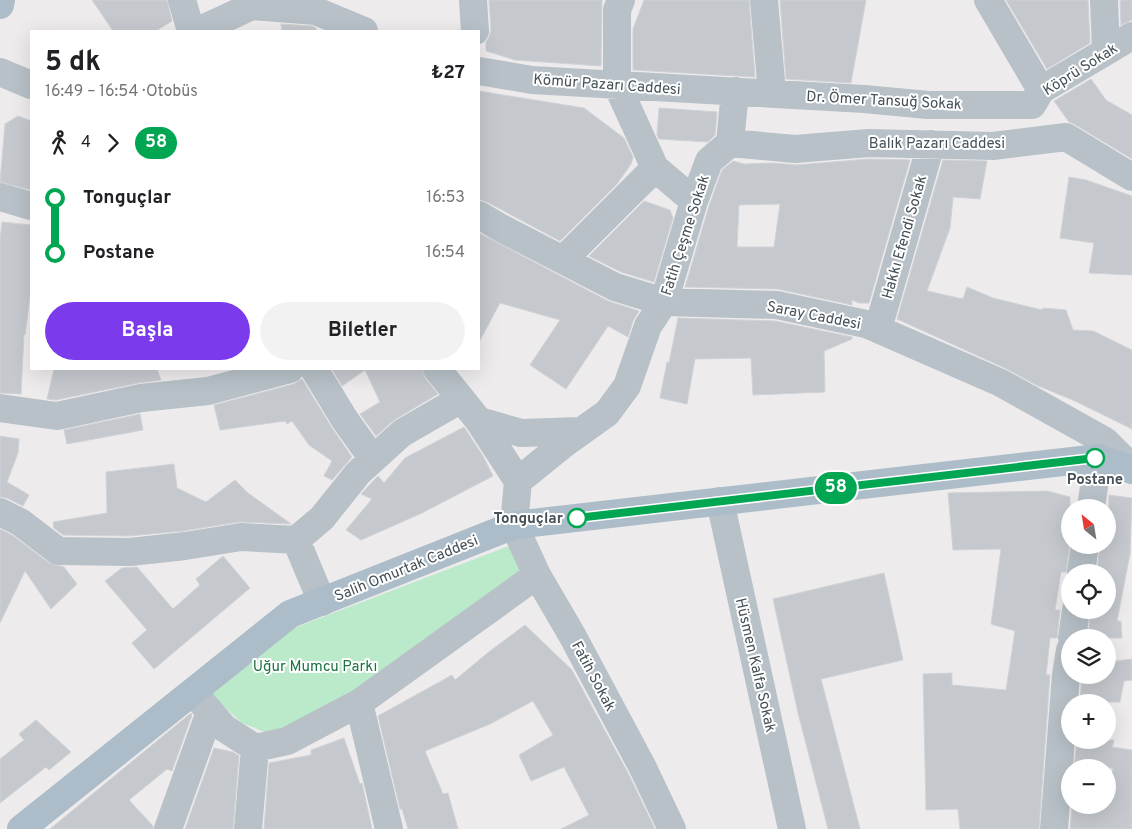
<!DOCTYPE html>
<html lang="tr">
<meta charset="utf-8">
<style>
body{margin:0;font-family:Overpass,sans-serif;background:#f2f2f2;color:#202124;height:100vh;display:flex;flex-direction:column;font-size:19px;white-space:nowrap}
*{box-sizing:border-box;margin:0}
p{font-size:16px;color:#757577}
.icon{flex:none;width:28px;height:28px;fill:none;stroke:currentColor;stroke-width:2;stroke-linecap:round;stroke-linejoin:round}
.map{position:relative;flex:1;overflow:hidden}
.sheet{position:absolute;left:30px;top:30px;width:450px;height:340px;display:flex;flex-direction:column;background:#fff;border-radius:0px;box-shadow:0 5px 20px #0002}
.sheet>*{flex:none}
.badge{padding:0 10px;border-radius:16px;font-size:18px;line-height:32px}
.needle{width:32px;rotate:330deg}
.fabs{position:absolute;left:1061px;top:499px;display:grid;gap:10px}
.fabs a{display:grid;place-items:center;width:55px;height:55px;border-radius:50%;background:#fff;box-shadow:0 5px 20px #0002;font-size:25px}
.map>.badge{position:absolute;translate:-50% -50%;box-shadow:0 0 0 2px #fff}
.legs{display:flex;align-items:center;gap:8px;height:55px;padding:0 15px;font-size:16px}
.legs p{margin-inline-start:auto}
.head{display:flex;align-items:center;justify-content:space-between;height:85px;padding:0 15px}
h1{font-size:28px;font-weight:700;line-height:38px}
.action{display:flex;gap:10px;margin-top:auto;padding:10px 15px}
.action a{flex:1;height:58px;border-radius:30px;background:#7c3aed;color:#fff;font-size:20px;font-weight:700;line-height:58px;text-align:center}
.action a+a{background:#f2f2f2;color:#202124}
ul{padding:0 15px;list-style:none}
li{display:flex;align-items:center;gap:18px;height:55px;font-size:19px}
li i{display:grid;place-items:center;width:8px;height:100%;margin:0 6px;background:currentColor}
li i::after{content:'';width:12px;height:12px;margin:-6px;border:4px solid;border-radius:50%;background:#fff}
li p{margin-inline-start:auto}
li:first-child i{background:linear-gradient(#0000 50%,currentColor 0)}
li:last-child i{background:linear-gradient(currentColor 50%,#0000 0)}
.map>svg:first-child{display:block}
</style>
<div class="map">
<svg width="1132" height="829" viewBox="0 0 1132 829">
<rect width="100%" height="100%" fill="#eeebec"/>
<!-- green -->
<path fill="#bbeaca" d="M514,544L537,575L287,741L242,723L209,693L294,628Z"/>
<!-- building -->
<path fill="#c5c9ce" stroke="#d0d2d7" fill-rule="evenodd" d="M92,0H167L172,21L156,31H113Z
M489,0H602L601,66L515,60L486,51V42L489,37L491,30Z
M644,0H749L755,77L633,70V29Z
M780,0H866L851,83L786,79Z
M1006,0H1088L1090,43L1047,69Z
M1120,0H1132V20L1121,25Z
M281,24L312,26L316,28V31H282Z
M1091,79L1106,100L1132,115V159L1074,124L1069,122L1054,101Z
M479,91L584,108L624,138L633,157L631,164L617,184L560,241L487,202L479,199Z
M659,108L717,112L715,135L708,142L659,139L657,135Z
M18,116L31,121V190L0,182L5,124Z
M869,159L910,160L869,303H859L852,300V305L778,289L685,287L709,206L722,170L733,161L744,164L773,163L796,165ZM780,204L774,247H737L739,205Z
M943,160L987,161L980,199L953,197L950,228L927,291L963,299L967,287L993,298L1042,310L1043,308L1066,310L1073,330L1093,331L1132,350V429L1075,401L1036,385L1007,369L897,319Z
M1069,177L1086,180L1132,196V275L1089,273L1094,243L1060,238Z
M644,201L670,210L673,218L654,282L621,272L589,256Z
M2,222L31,225V288L25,335L24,334L21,394L0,393V239Z
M479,233L608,301L639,311L633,321L628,337L608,326L566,389L530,365L560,320L500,303L479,342Z
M678,318L775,321L852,337V339L824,351L825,392L753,395L751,358L695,359L687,404L660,398L667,362L669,363Z
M54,369H157L161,380L138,383L56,400L47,399Z
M332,369H422L425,378L438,394L394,420L376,436L360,414L380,402L365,370L342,386Z
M302,379L332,428L352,457L332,480L324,476L332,461L309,445L292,421L287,424L285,421L220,430L214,405L294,384Z
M140,414L143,430L67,444L64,430Z
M464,427L483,456L493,476L422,513L361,540L346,530L372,499L361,494L378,476L384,483L405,458Z
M0,436L19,439L18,453L7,482L29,495L23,506L7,498L0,497Z
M174,464L177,488L206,502L235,480L248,493L291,524L239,522L183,531L129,536L63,535L54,528L53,522L107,513L106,472Z
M1047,491L1070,497V542L1066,572H1061L1055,610H1060L1057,638H1050L1046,675H1050L1039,829H960L958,809L926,810L923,674L952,673V685L1006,690L1015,631L991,624L1001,549L953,550L948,493Z
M1109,495L1132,498L1130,554L1117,621H1121L1122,638H1088L1091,610H1108V572H1097L1100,545H1108Z
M0,529L12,535L49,563L64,567L77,584L51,609L25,571L0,623Z
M223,556L250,588L154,669L132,643L147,630L105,581L122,568L137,567L173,609L200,585L196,579Z
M884,573L903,660L821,679L860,829H828L798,713L773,599Z
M525,625L572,670L628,773L655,829H561L589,815L564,767L531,781L519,755L553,735L533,701L490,724L425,751L443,794L448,793L458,829H408L402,809H400L378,716L452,675L455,680L490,651Z
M1132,659V680L1124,681L1120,702H1080L1082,675H1108V662Z
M191,713L192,715L172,771L167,769L129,800L153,826V829H50Z
M36,720L71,752L49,770L46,767L0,803V759L24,740L19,734Z
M344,738L360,784L362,783L372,829H264L269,763L311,755V750Z
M1077,740H1114L1112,747L1132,750V829H1070L1072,805H1108L1113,768H1074Z
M214,748L233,752L239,756L233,829H185Z"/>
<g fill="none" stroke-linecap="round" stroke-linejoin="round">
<!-- minor -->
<path stroke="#b7c1c7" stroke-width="28" d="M182,0L191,31
M473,0L475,31
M621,0L617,10V85L655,168L694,201
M764,0L772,93
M988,0L1041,90
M1104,0L1106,51
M198,31L252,6L316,11L364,31
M479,71L532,80L864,99L928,105H1032
M0,72L31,85
M1032,105L1041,90L1132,36
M730,143L795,149L869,143L993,146L1066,137L1132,177
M0,197L31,206
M479,215L501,228L615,287L664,302L777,305L866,324L1001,383L1105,441L1132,468
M563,260L655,168
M878,329L931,144
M314,369L345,420L373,459
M437,369L479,421L518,481L514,525L537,575L572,635L642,766L672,829
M0,408L57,416L141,398L208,391L290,369
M479,421L521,433L581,431
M518,481L565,443L607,413L627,386L648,326L664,302L694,201L709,161L730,143L735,91
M720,501L792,829
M1091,508L1098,458
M0,512L20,522L58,551L130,552L185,546L241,537L296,540L322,518L358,473L402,433L461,399
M296,540L322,602
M1081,572L1085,545
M1072,638L1076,610
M193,692L224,728L255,748L287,741L359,703L537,575
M359,703L389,829
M168,829L210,712
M248,829L255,748
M1054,829L1066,675L1070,650"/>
<!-- major -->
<path stroke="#acbdc9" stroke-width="28" d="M0,5L1,0
M21,829L290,614L514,525L1098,458L1132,470"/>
</g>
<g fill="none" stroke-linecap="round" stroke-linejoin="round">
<!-- line-1 casing -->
<g stroke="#fff" stroke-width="11">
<path id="line-1" d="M577,518L1095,458"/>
</g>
<!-- line-1 -->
<use href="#line-1" stroke="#00a651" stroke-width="8"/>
</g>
<!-- markers -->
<g fill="#fff" stroke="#00a651" stroke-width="2.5">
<circle cx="1095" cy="458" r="9"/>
<circle cx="577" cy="518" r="9"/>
</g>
<g text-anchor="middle" stroke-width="4" stroke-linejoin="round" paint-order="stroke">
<!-- street labels -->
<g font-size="15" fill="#455057" stroke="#fff">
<text transform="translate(1080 69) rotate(-32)" y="5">Köprü Sokak</text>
<text transform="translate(607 84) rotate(4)" y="5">Kömür Pazarı Caddesi</text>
<text transform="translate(884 100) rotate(3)" y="5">Dr. Ömer Tansuğ Sokak</text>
<text x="937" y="148">Balık Pazarı Caddesi</text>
<text transform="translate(685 235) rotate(-72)" y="5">Fatih Çeşme Sokak</text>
<text transform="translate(904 237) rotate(-74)" y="5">Hakkı Efendi Sokak</text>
<text transform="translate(814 315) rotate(11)" y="5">Saray Caddesi</text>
<text transform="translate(406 568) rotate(-22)" y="5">Salih Omurtak Caddesi</text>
<text transform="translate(756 665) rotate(77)" y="5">Hüsmen Kalfa Sokak</text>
<text transform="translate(594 676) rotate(62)" y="5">Fatih Sokak</text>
</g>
<!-- stop labels -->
<g font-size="15" font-weight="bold" fill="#455057" stroke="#fff">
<text x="1095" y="484">Postane</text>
<text x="563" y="523" text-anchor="end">Tonguçlar</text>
</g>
<!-- park labels -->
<g font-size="15" fill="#1c7240" stroke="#fff">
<text x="315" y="671">Uğur Mumcu Parkı</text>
</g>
</g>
</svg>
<div class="fabs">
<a><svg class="needle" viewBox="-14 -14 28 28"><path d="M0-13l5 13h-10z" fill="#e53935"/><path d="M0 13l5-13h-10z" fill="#757577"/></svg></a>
<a><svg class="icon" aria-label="locate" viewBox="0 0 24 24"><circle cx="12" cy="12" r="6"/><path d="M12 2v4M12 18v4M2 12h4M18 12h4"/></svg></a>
<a><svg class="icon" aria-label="layers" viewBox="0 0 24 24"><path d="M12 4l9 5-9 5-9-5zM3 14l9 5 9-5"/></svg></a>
<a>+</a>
<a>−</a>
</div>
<b class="badge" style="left:836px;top:488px;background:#00a651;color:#fff">58</b>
<section class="sheet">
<div class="head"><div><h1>5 dk</h1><p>16:49 – 16:54 · Otobüs</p></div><b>₺27</b></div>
<div class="legs"><svg class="icon" aria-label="walk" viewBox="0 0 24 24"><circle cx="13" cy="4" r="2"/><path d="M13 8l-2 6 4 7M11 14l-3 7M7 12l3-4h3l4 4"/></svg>4<svg class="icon" aria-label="forward" viewBox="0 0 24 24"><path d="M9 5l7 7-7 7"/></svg><b class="badge" style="background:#00a651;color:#fff">58</b></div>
<ul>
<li><i style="color:#00a651"></i><b>Tonguçlar</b><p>16:53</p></li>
<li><i style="color:#00a651"></i><b>Postane</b><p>16:54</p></li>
</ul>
<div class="action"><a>Başla</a><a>Biletler</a></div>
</section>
</div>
